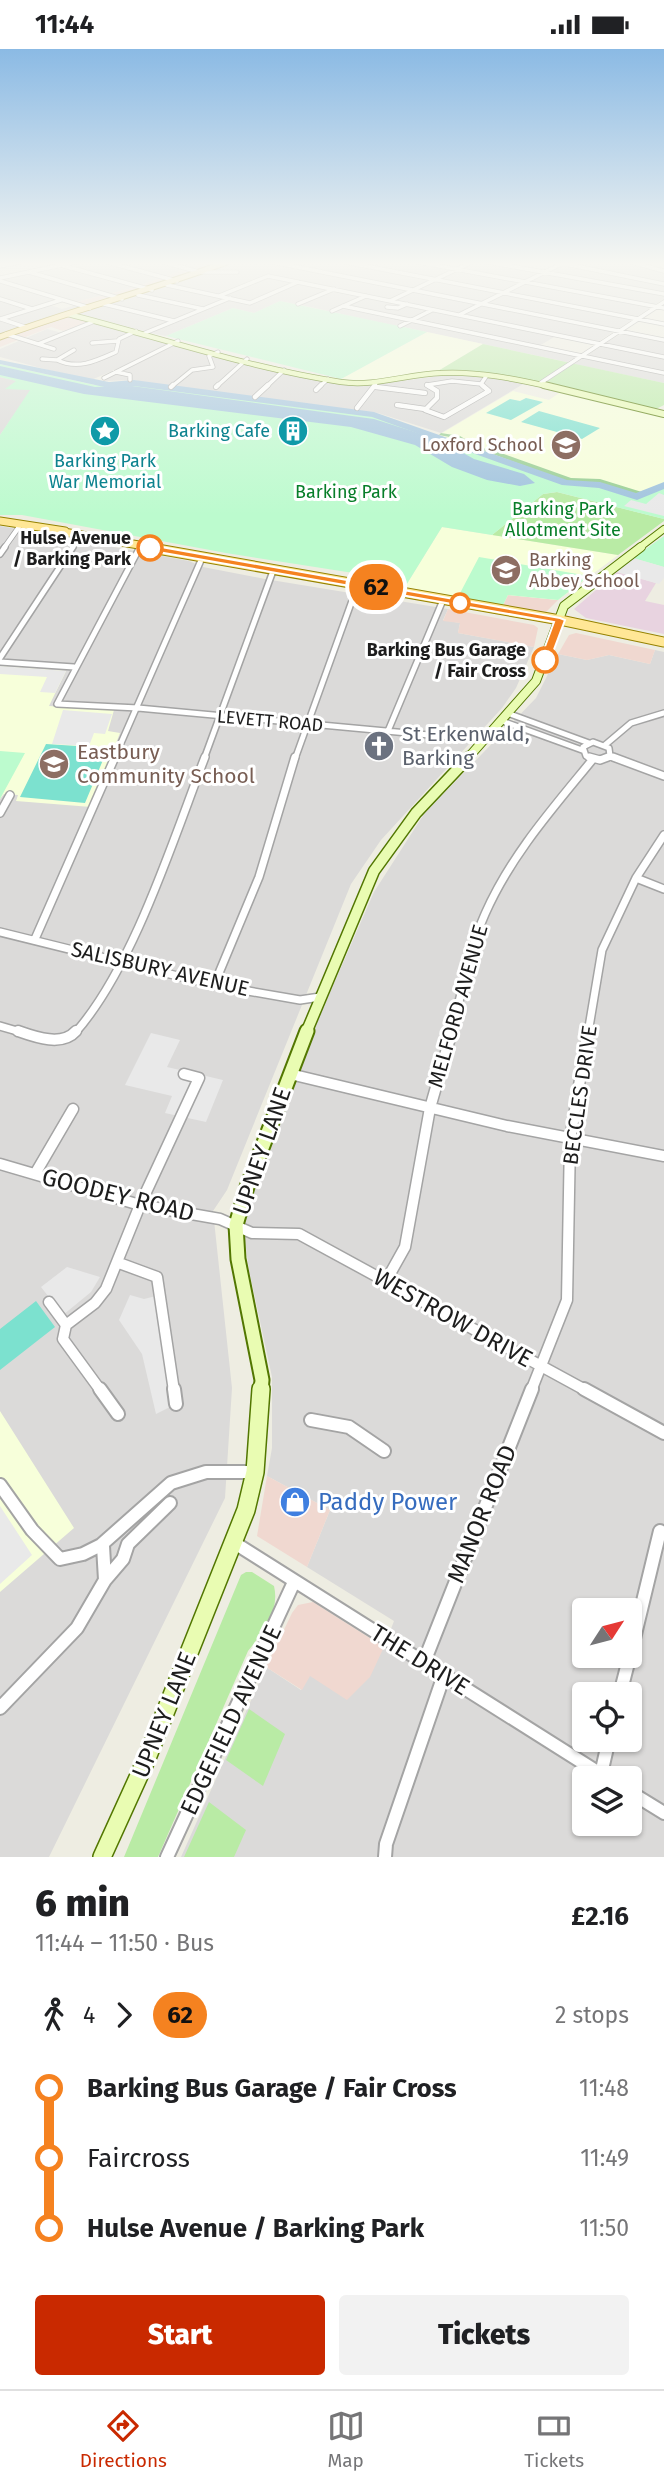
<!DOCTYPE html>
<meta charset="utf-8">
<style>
body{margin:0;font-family:"Fira Sans",sans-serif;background:#f2f2f2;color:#202124;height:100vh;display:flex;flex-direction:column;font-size:26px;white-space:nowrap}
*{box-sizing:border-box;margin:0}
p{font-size:23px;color:#757577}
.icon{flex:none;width:38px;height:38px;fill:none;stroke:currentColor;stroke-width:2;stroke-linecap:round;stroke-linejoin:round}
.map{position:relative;height:1808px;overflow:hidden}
.details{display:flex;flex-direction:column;background:#fff;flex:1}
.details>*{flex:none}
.badge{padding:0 14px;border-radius:23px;font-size:24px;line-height:46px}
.needle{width:46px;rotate:54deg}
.fabs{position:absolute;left:572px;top:1549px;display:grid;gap:14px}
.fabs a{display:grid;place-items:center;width:70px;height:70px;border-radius:7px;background:#fff;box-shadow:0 2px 5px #0004;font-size:35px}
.map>.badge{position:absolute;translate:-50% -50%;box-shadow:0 0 0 4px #fff}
.legs{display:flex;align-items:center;gap:10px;height:77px;padding:0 35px;font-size:23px}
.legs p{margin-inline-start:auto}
.summary{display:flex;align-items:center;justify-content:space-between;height:119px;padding:0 35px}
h1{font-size:38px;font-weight:800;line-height:52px}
.action{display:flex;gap:14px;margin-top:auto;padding:14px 35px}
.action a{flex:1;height:80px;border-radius:7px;background:#c92900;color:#fff;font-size:28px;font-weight:800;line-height:80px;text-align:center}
.action a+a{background:#f2f2f2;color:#202124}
ul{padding:0 35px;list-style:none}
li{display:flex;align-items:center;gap:24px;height:70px;font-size:26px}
li i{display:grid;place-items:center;width:10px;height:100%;margin:0 9px;background:currentColor}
li i::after{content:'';width:18px;height:18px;margin:-9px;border:5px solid;border-radius:50%;background:#fff}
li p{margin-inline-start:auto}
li:first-child i{background:linear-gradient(#0000 50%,currentColor 0)}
li:last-child i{background:linear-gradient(currentColor 50%,#0000 0)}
.status{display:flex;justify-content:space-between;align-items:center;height:49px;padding:0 35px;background:#fff;direction:ltr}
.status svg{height:19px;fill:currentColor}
.tabs{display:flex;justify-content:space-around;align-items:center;height:98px;border-top:2px solid #e0e0e0;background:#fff;font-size:19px;color:#757577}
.tabs a{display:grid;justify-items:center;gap:4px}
.tabs .current{color:#c92900}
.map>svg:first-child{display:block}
</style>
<div class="status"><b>11:44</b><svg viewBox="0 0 49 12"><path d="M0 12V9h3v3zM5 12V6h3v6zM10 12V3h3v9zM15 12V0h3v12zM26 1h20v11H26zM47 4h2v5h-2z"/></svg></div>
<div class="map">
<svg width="664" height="1808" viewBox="0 0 664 1808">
<rect width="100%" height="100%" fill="#eeede2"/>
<!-- residential -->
<path fill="#dbdad9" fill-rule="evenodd" d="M81,213H204L136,238L76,253L0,230Z
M230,213H267L407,241L388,250L266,225L217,245L173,235Z
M278,213H340L431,231L412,240Z
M350,213H412L452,221L434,229Z
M476,213H482L540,224L524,232L464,221Z
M627,213L664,223V233L568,214Z
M565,215L664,235V244L549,223Z
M456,222L507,231L519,234L504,242L439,230Z
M546,225L664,246V250L654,256L530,233Z
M267,228L294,233L250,252L223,246Z
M435,232L483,241L497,245L480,253L417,241Z
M0,233L58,251L47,255L62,260L76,256L83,258L0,286Z
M299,234L329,240L295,255L280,252L254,264L233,259L166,287L150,284L230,251L252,255Z
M526,235L652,258L636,268L510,243Z
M168,237L224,249L202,259L144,245Z
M334,242L428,261L396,277L301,256Z
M413,243L614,282L598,293L394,251Z
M503,246L517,248L633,270L618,280L487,254Z
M138,247L197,260L174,270L110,255Z
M105,257L169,272L144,282L77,264Z
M434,262L556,287L539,297L417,271Z
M413,273L576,308L567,313L403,278Z
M95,274L304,327L350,334L378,335L456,325L525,334L441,384L378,364L151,336L135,331L104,332L144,308L89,332L0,308V300L47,280L66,285Z
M622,284L664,292V306L606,294Z
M602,297L664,309V323L586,307Z
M583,309L664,326V334L574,315Z
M0,328L17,332L31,341L0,386Z
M0,477L189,512L203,518L265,530L448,560L443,571L460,574L458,584L534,598L516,639L502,659L381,791L351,835L227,1141L213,1162L232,1339L225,1449L49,1808H0Z
M655,601L664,603V1808H181L266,1618L301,1641L309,1627L384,1598L394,1572L307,1518L330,1461L267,1427L272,1399V1328L249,1221L242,1169L298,1017L374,843L424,765L536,649L558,605L587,611L609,606L650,615ZM584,1561H630V1606H584ZM584,1645H630V1690H584ZM584,1729H630V1774H584Z"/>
<!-- commercial -->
<path fill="#f0d8d0" d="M223,213L89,257L76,253L136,238L201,214Z
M67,267L90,273L63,282L51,278L0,298V290Z
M507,546L558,551L546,563L503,557Z
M448,560L534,576L538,579L534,598L458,584L460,574L443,572Z
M576,584L655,601L650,615L609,606L587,611L558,605L569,586Z
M267,1427L330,1461L307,1518L257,1487Z
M313,1553L384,1598L370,1628L347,1651L310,1627L302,1641L266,1618L292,1564L298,1556Z"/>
<!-- industrial -->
<path fill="#e8d3e0" d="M617,523L656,534L645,552L664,556V585L586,569L574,560Z"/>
<!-- education -->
<path fill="#f7ffda" d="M427,283L483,295L438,322L377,332L341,330Z
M513,342L549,351L562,342L664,367V435L638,446L597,434L570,433L439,386Z
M442,478L618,506L558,551L508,546L503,556L405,538Z
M0,617L66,622L49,657L114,661L108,682L120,684L91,758L16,752L18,746L4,745L0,750Z
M0,1362L74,1479L0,1543Z"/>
<!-- grass -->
<path fill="#b9eba5" d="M483,295L664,334V356L654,361L522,330L438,322Z
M557,443L664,470V472L618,506L492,486L543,445Z
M246,1523H252L274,1537C280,1562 263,1583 248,1602L158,1808H124L241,1526Z
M249,1660L285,1685L263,1737L226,1711Z
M209,1753L246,1781L234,1808H184Z"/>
<!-- forest -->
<path fill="#9acf95" d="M441,384L460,387L480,399L490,400L571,429L600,430L645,444L636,446L597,434L566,432L460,393V390L439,386Z"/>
<!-- park -->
<path fill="#bcfbce" d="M280,252L427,283L341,330L166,287L233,259L254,264Z
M0,315L95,336L134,334L380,368L567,434L598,436L638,448L664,437V470L557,443L543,445L492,486L442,478L405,538L392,530L226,504L22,466H0V386L30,341L5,340L16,332L0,328Z
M664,487V518L633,509Z
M479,508L589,527L558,551L508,546L503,556L458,548Z
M0,702L25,704L0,750Z"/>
<!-- pitch -->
<path fill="#7ce1cf" d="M526,349L543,353L511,371L486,364L510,350L520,352Z
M539,362L600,379L582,390L521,373Z
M46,695L108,699L85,754L20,748Z
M36,1252L55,1278L0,1321V1280Z"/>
<!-- parking -->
<path fill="#e9e9e9" d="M659,444L664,446V467L624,457L631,451L646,455Z
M633,509L664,518V529L659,535L617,523Z
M0,617L66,622L55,644L40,643L47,628L0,625Z
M63,661L112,665L105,685L94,684L89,697L52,695Z
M151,984L180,991L167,1018L223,1031L206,1073L165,1064L172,1047L125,1036Z
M67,1218L100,1228L91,1243L63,1266L41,1238Z
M130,1246L144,1250L160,1246L176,1355L156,1365L142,1305L119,1271Z
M0,1457L32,1506L0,1535Z"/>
<!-- water -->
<path fill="#a0c3de" d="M0,317L95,338L132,337L374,370L440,391L474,410L524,425L535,434L520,437L487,431L452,418L415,396L351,378L84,345L0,326Z"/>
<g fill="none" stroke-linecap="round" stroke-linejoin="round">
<!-- stream -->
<path stroke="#a0c3de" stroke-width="2" d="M455,393L460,390"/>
<!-- river -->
<path fill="#a0c3de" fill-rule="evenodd" d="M0,311L109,333L134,331L374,363L567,431L600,433L636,444L664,433V440L637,451L599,439L562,436L372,368L134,337L109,339L0,315Z"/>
<!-- street-far5 casing -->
<g stroke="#a4a4a4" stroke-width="5">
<path id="street-far5" d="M107,213L177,232
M163,213L199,223H237
M272,213L664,291
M345,213L664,275
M418,213L664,259
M488,213L664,245
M631,213L664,222
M561,214L664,235
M0,217L20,213
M64,217L152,241
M29,223L122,250
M0,229L76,213
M0,232L90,259
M167,236L250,254L298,233
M138,246L203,260
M219,247L268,227L664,308
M0,250L32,260
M390,252L472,213
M104,255L174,272
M298,255L334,240
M343,257L664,324
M387,258L398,259L407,255
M332,262L366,247
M461,265L565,213
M0,270L61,251
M1,270L25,278
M400,277L432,261
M145,284L230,249
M6,285L54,300
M92,294L117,292
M38,295L95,272
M74,301L57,311C78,321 96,312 116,303L119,290L136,282
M42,310L57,311
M116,323L130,326V331
M104,329L178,292
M374,334L376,338
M481,335L484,338
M481,335L487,326
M539,335L664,253
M171,338L192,321L213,318L209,307L218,303
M216,338L247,310
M266,338L284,321
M319,338L328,330
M430,338L427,336L452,332L481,335"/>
</g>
<!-- street-far4 casing -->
<g stroke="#a4a4a4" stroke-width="6">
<path id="street-far4" d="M427,336L437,342V349L425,361L444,368L489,342L482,336
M171,338L173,336
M216,338L218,336
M376,338L425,344
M316,341L321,336
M255,348L268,336
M397,356L425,360
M357,359L375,336
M4,499L21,475
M72,499L81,486"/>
</g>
<!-- street-far3 casing -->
<g stroke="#a4a4a4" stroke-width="8">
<path id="street-far3" d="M140,498L57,655L138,659L483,691
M0,505L5,498
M0,609L73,498
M0,613L74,618
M510,665L589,694
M502,672L582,701
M388,682L443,551
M605,696L631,674L664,664
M610,707L617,710
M114,710L202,509
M204,710L273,522
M295,710L358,535
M596,710L586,707L583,698L593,693L609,699L610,707L603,710"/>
</g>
<!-- street-far2 casing -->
<g stroke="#a4a4a4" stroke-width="10">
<path id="street-far2" d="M589,708L600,711L608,708
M613,708L664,727
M0,764L10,746
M636,829L664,840
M0,883L214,936L300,951L320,948
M35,890L115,708
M214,936L259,828L295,708
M0,977L24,984
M75,984C133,919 173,791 205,708
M451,984C462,945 469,901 485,865C511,806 553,759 593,710
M588,984L602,901L636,829L664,786"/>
</g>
<!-- street-far1 casing -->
<g stroke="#a4a4a4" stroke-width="13">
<path id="street-far1" d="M18,982C35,988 62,998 76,982
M290,1025L507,1077L664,1107
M0,1115L140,1156L220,1170L252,1184L299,1185L587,1342
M35,1125L73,1060
M119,1214L157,1228L174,1342
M386,1232L405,1198L430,1059L452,982
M49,1253L66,1276
M101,1342L63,1290L66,1276L95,1254L106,1240L140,1156L199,1029L184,1025
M531,1342L567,1251L570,1091L588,982"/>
</g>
<!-- street casing -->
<g stroke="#a4a4a4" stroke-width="16">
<path id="street" d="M100,1340L118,1365
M174,1340L176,1355
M584,1340L664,1384
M311,1371L349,1378L384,1402
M0,1436L32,1481L60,1510L83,1505L101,1496L171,1434L206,1423H255
M233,1493L607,1729
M103,1497L105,1531
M630,1606L660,1482
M424,1613L532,1340
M620,1645L630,1606
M0,1659L77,1579L105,1531L123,1510L128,1495L170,1454
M601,1725L609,1690
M630,1743L664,1764
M167,1808L294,1533
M385,1808L386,1795L444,1626"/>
</g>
<!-- secondary-far5 casing -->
<g stroke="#527701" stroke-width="6">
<path id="secondary-far5" d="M68,265C158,288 249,319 341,333C375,338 407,325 441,324C477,322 516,330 551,338"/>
</g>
<!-- secondary-far4 casing -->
<g stroke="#527701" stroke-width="8">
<path id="secondary-far4" d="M544,336L664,365
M639,499L664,480"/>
</g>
<!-- secondary-far3 casing -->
<g stroke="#527701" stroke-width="10">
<path id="secondary-far3" d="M467,710L536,632L564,557L641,498"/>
</g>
<!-- secondary-far2 casing -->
<g stroke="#527701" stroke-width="13">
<path id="secondary-far2" d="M306,984L374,822L416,764L469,708"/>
</g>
<!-- secondary-far1 casing -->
<g stroke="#527701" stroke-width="17">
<path id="secondary-far1" d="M261,1342L262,1331L238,1210L236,1176L247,1138L307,982"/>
</g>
<!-- secondary casing -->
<g stroke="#527701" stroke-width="20">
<path id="secondary" d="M102,1808L147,1709L246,1461L255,1423L261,1340"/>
</g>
<!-- primary-far2 casing -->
<g stroke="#958200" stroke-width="7">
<path id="primary-far2" d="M0,288C75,260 152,241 227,213"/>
</g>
<!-- primary-far1 casing -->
<g stroke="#958200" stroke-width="9">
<path id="primary-far1" d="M0,472L65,482
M58,482L156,499"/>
</g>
<!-- primary casing -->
<g stroke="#958200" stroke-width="11">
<path id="primary" d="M146,498L560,571L664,593"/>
</g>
<!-- street-far5 -->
<use href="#street-far5" stroke="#fff" stroke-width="3.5"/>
<!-- street-far4 -->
<use href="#street-far4" stroke="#fff" stroke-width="4.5"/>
<!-- street-far3 -->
<use href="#street-far3" stroke="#fff" stroke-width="5"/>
<!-- street-far2 -->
<use href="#street-far2" stroke="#fff" stroke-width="7"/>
<!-- street-far1 -->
<use href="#street-far1" stroke="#fff" stroke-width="10"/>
<!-- street -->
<use href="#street" stroke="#fff" stroke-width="12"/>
<!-- secondary-far5 -->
<use href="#secondary-far5" stroke="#e9fcb2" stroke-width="4.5"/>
<!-- secondary-far4 -->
<use href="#secondary-far4" stroke="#e9fcb2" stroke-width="6"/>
<!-- secondary-far3 -->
<use href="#secondary-far3" stroke="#e9fcb2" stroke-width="8"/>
<!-- secondary-far2 -->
<use href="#secondary-far2" stroke="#e9fcb2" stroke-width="10"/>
<!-- secondary-far1 -->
<use href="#secondary-far1" stroke="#e9fcb2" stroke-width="13"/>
<!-- secondary -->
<use href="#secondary" stroke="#e9fcb2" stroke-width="17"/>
<!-- primary-far2 -->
<use href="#primary-far2" stroke="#ffe796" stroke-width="5"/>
<!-- primary-far1 -->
<use href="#primary-far1" stroke="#ffe796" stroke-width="7"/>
<!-- primary -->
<use href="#primary" stroke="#ffe796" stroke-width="9"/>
</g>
<!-- sky -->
<linearGradient id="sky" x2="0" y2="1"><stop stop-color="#8bbae4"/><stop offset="0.46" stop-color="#f7f7f2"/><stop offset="1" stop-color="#f7f7f2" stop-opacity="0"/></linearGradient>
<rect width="664" height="466" fill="url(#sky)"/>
<!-- line-1 -->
<path fill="#f58220" stroke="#fff" stroke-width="2" d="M150,496L560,569L565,571L550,611L545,614L540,611L554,573L147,501Z"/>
<!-- icons -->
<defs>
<g id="sight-disc" transform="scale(1.575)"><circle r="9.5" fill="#0f9aa8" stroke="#fff"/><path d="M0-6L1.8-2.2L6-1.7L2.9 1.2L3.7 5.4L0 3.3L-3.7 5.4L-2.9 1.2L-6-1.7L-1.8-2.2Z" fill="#fff"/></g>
<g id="building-disc" transform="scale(1.575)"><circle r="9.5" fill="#0f9aa8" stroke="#fff"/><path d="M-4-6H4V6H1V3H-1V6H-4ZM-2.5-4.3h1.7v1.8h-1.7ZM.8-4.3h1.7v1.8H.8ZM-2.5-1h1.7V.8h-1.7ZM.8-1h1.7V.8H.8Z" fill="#fff"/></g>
<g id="school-disc" transform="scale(1.575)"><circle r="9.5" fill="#8d6e63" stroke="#fff"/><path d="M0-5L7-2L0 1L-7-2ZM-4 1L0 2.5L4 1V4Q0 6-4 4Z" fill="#fff"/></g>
<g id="church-disc" transform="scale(1.575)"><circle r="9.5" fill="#6b7280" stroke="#fff"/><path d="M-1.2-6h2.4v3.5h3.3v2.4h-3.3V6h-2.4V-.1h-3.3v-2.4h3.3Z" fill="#fff"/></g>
<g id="shop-disc" transform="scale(1.575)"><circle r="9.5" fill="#3f7fe0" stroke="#fff"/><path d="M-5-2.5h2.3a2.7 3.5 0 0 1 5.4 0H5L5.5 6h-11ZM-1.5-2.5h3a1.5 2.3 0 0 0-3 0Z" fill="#fff"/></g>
</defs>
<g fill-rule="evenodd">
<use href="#sight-disc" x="105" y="382"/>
<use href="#building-disc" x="293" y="382"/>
<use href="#school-disc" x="566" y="396"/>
<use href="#school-disc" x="506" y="521"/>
<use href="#church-disc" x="379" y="697"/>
<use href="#school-disc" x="54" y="715"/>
<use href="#shop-disc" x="295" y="1453"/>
</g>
<!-- markers -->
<g fill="#fff" stroke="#f58220" stroke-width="3.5">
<circle cx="150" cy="499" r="12"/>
<circle cx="460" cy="554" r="9"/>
<circle cx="545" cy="611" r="12"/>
</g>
<g text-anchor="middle" stroke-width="6" stroke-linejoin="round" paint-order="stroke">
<!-- far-culture labels -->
<g font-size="18" fill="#0d838f" stroke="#fff" text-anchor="end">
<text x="270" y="388">Barking Cafe</text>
<text x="105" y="418" text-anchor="middle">Barking Park<tspan x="105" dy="21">War Memorial</tspan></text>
</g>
<!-- far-education labels -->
<g font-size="18" fill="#785e54" stroke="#fff" text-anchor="end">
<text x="543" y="402">Loxford School</text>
<text x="529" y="517" text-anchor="start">Barking<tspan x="529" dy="21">Abbey School</tspan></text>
</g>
<!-- far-park labels -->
<g font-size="18" fill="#077e29" stroke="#fff">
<text x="346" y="449">Barking Park</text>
<text x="563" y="466">Barking Park<tspan x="563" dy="21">Allotment Site</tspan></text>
</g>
<!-- far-stop labels -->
<g font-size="18" font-weight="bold" fill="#1d1d1d" stroke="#fff" text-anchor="end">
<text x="131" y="495">Hulse Avenue<tspan x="131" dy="21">/ Barking Park</tspan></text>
<text x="526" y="607">Barking Bus Garage<tspan x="526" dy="21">/ Fair Cross</tspan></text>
</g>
<!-- far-street labels -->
<g font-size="18" fill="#1d1d1d" stroke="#fff">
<text transform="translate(270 672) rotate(5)" y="6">LEVETT ROAD</text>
</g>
<!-- worship labels -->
<g font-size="21" fill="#5b616d" stroke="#fff" text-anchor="start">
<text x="402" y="692">St Erkenwald,<tspan x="402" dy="24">Barking</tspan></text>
</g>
<!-- education labels -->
<g font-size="21" fill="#785e54" stroke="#fff" text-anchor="start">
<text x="77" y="710">Eastbury<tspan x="77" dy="24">Community School</tspan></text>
</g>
<!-- street labels -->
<g font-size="21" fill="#1d1d1d" stroke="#fff">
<text transform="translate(160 920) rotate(13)" y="7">SALISBURY AVENUE</text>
<text transform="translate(458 957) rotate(-74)" y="7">MELFORD AVENUE</text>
<text transform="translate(580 1046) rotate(-82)" y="7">BECCLES DRIVE</text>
</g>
<!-- near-street labels -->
<g font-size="24" fill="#1d1d1d" stroke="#fff">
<text transform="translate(262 1102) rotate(-71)" y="8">UPNEY LANE</text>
<text transform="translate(118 1146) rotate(14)" y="8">GOODEY ROAD</text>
<text transform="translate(453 1269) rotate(29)" y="8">WESTROW DRIVE</text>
<text transform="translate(482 1465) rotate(-68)" y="8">MANOR ROAD</text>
<text transform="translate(420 1611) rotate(32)" y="8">THE DRIVE</text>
<text transform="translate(164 1666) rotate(-68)" y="8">UPNEY LANE</text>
<text transform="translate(231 1671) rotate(-65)" y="8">EDGEFIELD AVENUE</text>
</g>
<!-- near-shop labels -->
<g font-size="24" fill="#366cbe" stroke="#fff" text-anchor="start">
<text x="318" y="1461">Paddy Power</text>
</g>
</g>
</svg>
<div class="fabs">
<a><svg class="needle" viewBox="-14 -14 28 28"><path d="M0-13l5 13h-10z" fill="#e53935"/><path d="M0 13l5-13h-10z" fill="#757577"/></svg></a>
<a><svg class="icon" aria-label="locate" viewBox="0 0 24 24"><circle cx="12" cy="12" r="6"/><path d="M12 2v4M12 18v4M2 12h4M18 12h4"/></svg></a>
<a><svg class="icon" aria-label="layers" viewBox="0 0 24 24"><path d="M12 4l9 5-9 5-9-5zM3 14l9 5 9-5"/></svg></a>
</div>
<b class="badge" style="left:376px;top:538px;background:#f58220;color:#111">62</b>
</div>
<section class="details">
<div class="summary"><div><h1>6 min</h1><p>11:44 – 11:50 · Bus</p></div><b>£2.16</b></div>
<div class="legs"><svg class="icon" aria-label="walk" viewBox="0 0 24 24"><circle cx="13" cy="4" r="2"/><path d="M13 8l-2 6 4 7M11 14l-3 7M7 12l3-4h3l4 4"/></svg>4<svg class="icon" aria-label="forward" viewBox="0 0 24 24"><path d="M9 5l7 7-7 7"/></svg><b class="badge" style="background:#f58220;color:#111">62</b><p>2 stops</p></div>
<ul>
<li><i style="color:#f58220"></i><b>Barking Bus Garage / Fair Cross</b><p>11:48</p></li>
<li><i style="color:#f58220"></i><span>Faircross</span><p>11:49</p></li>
<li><i style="color:#f58220"></i><b>Hulse Avenue / Barking Park</b><p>11:50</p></li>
</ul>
<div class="action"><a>Start</a><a>Tickets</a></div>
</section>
<nav class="tabs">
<a class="current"><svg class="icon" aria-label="directions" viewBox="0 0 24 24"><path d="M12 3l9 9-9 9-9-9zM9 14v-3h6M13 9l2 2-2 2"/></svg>Directions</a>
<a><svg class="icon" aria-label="map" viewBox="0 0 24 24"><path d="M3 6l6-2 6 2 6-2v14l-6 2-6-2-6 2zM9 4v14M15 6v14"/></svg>Map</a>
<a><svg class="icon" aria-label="tickets" viewBox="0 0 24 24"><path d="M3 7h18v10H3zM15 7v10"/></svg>Tickets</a>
</nav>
